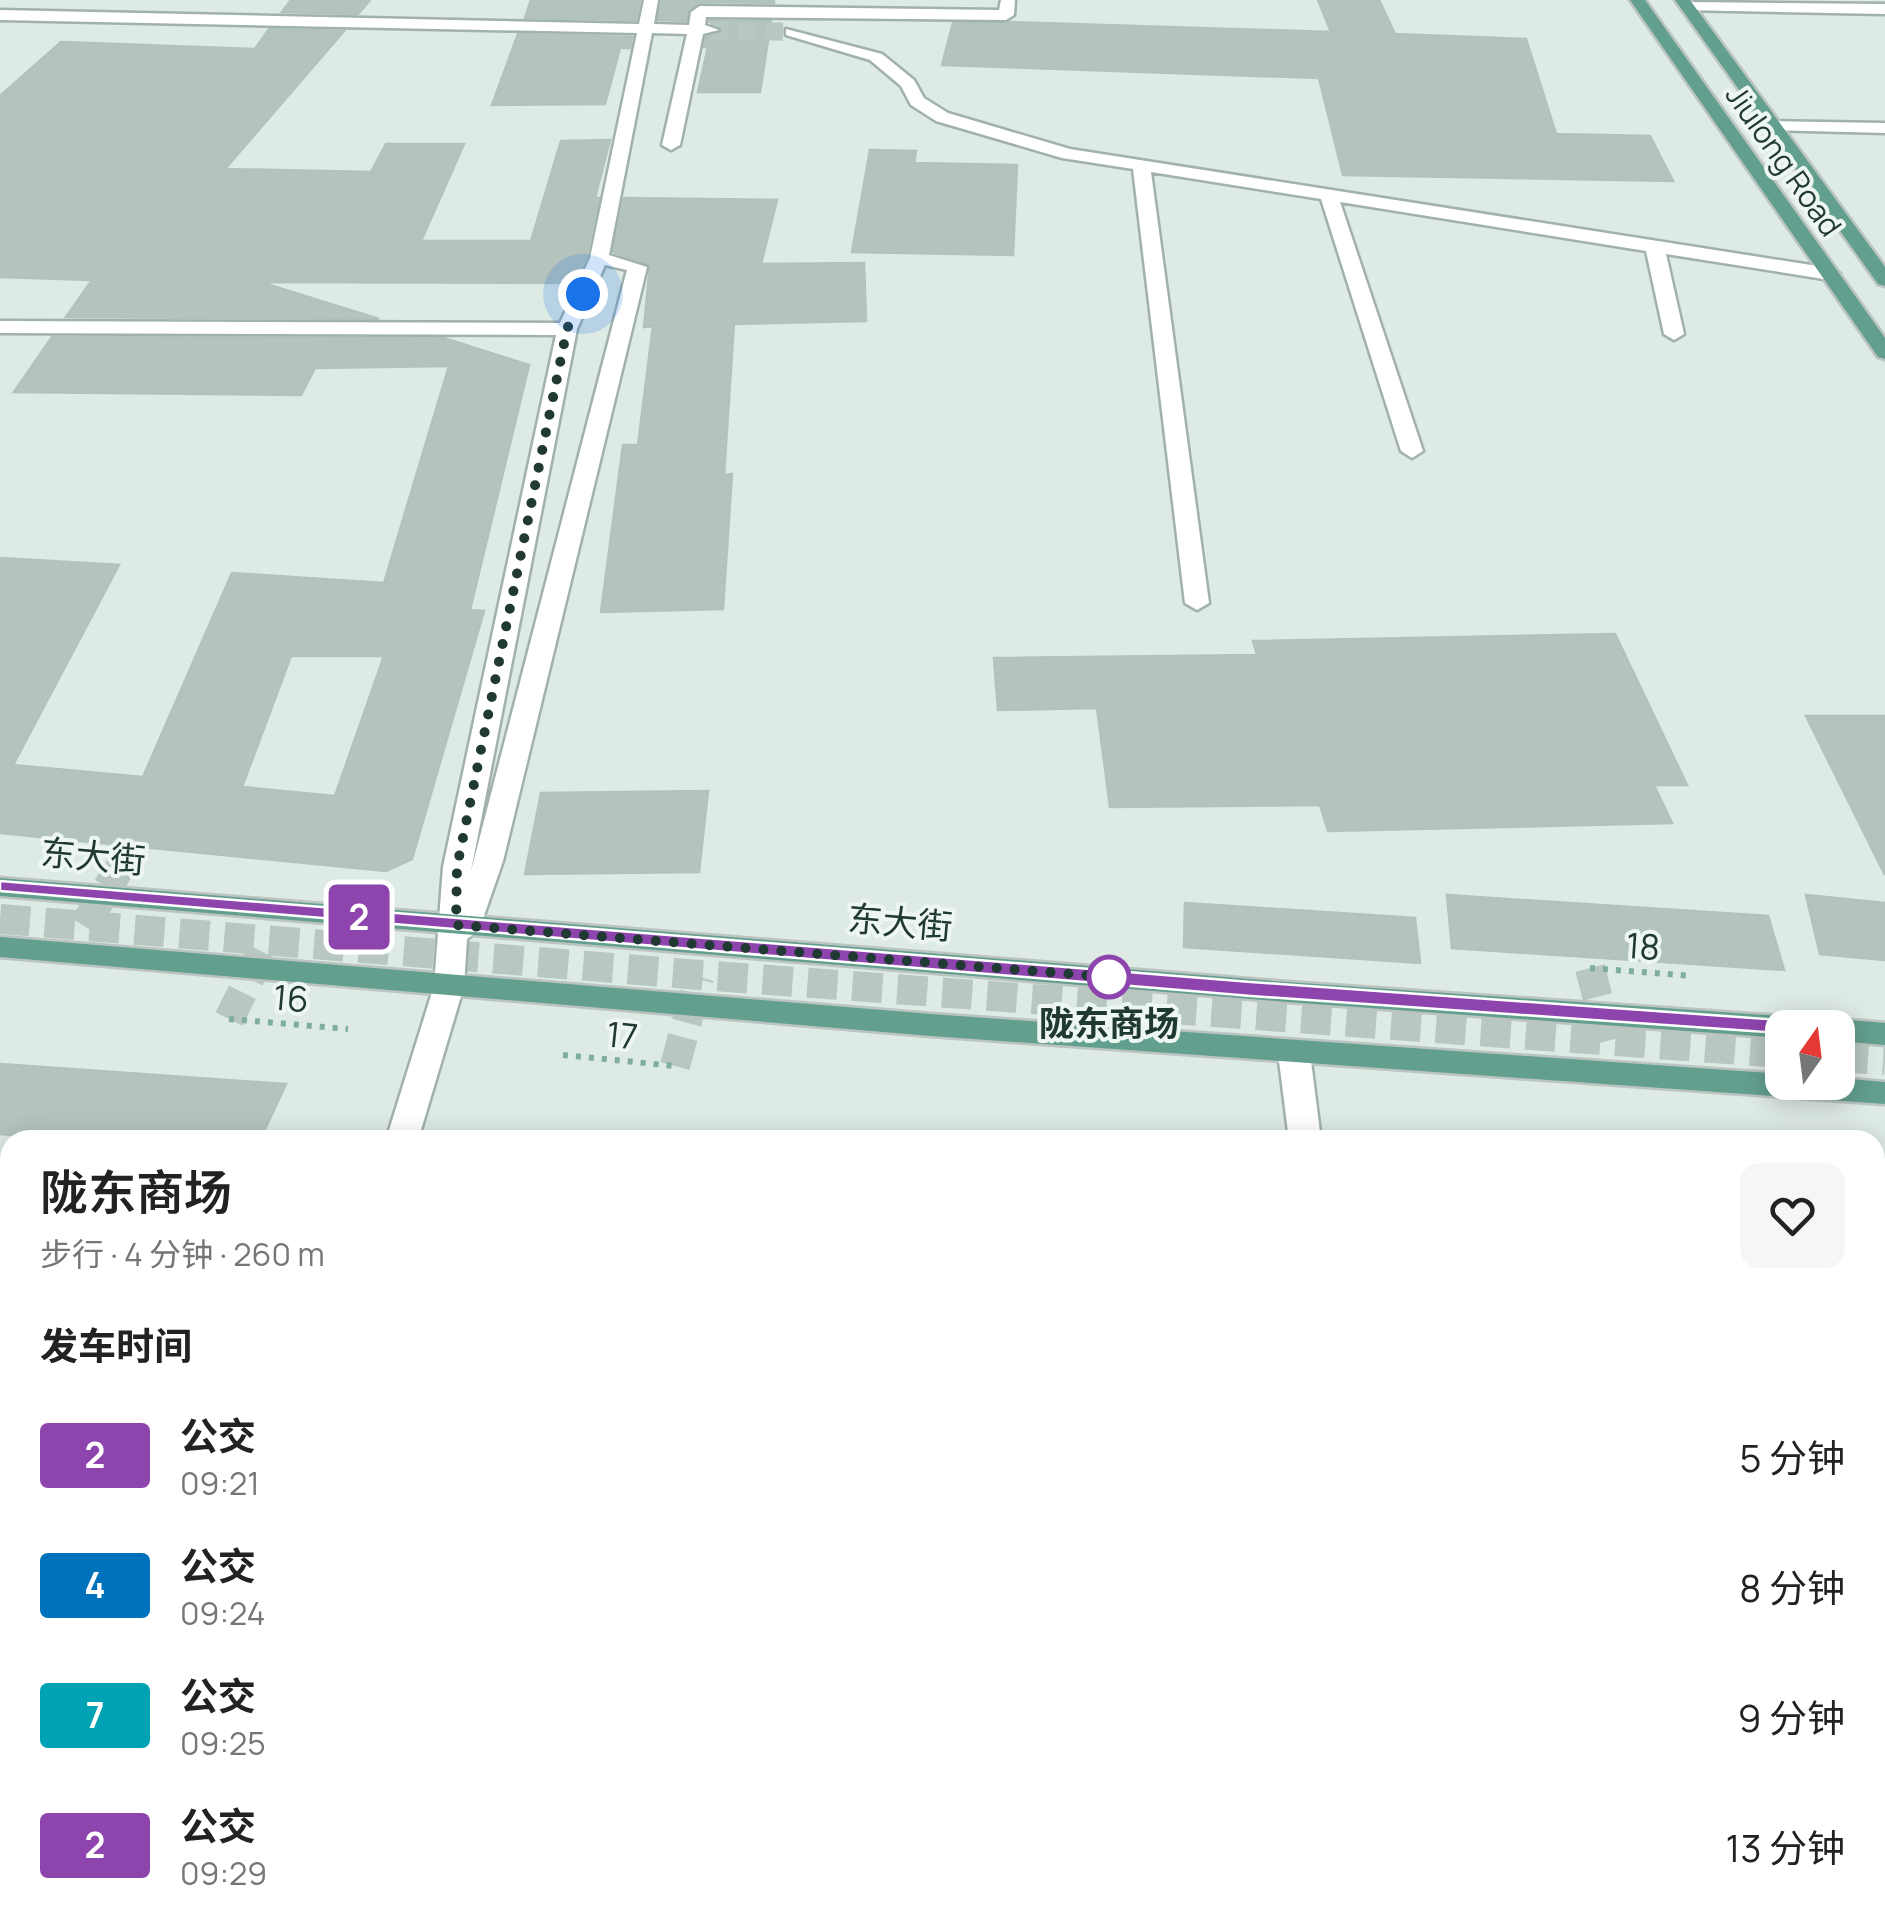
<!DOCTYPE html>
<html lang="zh">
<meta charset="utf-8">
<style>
body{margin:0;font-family:Manrope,"Noto Sans SC",sans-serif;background:#f6f6f6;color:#222;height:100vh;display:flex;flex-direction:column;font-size:38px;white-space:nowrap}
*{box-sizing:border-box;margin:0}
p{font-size:32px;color:#767676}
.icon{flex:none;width:55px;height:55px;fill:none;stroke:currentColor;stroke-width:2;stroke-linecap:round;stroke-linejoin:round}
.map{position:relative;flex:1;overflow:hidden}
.panel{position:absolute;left:0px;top:1130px;width:1885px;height:800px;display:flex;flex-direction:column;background:#fff;border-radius:30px 30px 0 0;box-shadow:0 5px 25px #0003}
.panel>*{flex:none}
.badge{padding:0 20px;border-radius:8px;font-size:35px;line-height:65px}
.needle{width:65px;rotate:14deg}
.controls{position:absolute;left:1765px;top:1010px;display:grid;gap:20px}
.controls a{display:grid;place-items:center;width:90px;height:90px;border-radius:20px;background:#fff;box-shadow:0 5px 25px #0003;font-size:50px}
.you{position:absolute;width:50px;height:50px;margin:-25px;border:8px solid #fff;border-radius:50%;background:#1a73e8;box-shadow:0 0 0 15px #1a73e833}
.map>.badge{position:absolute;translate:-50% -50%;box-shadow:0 0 0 5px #fff}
h2{padding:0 40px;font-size:38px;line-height:90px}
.round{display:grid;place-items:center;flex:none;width:105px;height:105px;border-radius:20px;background:#f6f6f6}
.head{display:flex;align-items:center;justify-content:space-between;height:170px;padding:0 40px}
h1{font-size:48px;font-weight:600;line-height:75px}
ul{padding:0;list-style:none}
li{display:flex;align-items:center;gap:30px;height:130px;padding:0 40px}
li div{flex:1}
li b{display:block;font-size:38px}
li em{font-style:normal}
li .badge{min-width:110px;font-weight:700;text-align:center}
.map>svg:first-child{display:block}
</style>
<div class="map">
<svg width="1885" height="1930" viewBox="0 0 1885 1930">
<rect width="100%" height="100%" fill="#deeae4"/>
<!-- building -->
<path fill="#b4c4bd" stroke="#b1c3bb" stroke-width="2.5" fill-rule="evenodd" d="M291,0H370L358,14L282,12Z
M531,0H640L636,20L525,18Z
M662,0H774V3L700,2L689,9L686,21L658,20Z
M1318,0H1379L1395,34L1526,39L1556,134L1650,136L1673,181L1343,175L1319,78L942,65L953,23L1011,22L1331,32Z
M709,21H771L760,92H698L708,47H704L706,37L722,32Z
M269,29L344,31L225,169L371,172L386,144H464L421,241H531L561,141L610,140L595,198H599L586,257L574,283L260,282L379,319L66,317L92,280L0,277V96L61,42L255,49Z
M518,34L632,37L630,48H620L605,104L492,105Z
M870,150L916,151L914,163L1017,165L1013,255L852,252Z
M624,198L777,200L761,264L864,263L866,321L734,324L724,475L732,474L723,609L601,612L623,445H638L653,326L644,327L650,265L613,252Z
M52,337L444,338L529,365L470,610L484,611L412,859L386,871L0,833V558L119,565L13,765L143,777L232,573L384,583L449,366L315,368L301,395L14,392ZM291,656H384L335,796L242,787Z
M1615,634L1687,785H1654L1672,823L1328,831L1320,805L1110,807L1097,708L998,710L994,658L1257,655L1253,641Z
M1806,716H1885V875Z
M708,791L699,872L525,874L541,793Z
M1447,895L1768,916L1784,970L1452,948Z
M1806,895L1885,903V960L1820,954Z
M1185,903L1415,918L1420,963L1184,947Z
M0,1064L286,1084L260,1140H76L0,1134Z"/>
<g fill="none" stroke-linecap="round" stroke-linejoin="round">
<!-- minor-tunnel-far1 -->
<path stroke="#b8c7c0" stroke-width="18" stroke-dasharray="18 9" stroke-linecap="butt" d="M711,30L791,32"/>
<!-- minor-tunnel -->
<path stroke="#b8c7c0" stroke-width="30" stroke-dasharray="30 15" stroke-linecap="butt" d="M0,919L700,975L1782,1053
M84,926L126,858
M1590,968L1609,1042
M229,1019L268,941
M1838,1057L1885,1060
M675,1066L699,977"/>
<!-- minor casing -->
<g stroke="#a1b1ab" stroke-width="5">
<path id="minor" d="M644,0H658L654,24L689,25L691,12L700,6L999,10L1001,0H1015L1014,15L1006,20L706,17L705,25L719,30L703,34L680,145L671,150L662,145L687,34L652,33L609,255L647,267L503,861L479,930L467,939L464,986L418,1140H386L434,986L443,867L556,335L0,333V321L560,323L590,258L637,33L0,20V10L639,24ZM605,265L627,270L471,871L577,329Z
M1688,2L1885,4V14L1683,10V4Z
M786,29L882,54L914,80L924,98L948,113L1070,149L1830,268L1840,274L1830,280L1666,254L1684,334L1674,340L1664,334L1646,251L1340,202L1423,451L1412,458L1401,451L1321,199L1151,172L1209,603L1197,610L1185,603L1133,169L1062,158L936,121L911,105L901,86L870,60L786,35Z
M1770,121L1885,123V133L1764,130V122Z
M1294,1042L1305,1045L1310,1053L1321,1140H1289L1278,1053L1283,1045Z
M143,1920H187L185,1930H139Z
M1380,1920H1424L1426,1930H1380Z"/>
</g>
<!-- major casing -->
<g stroke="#bcc4c2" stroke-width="5">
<path id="major" d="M1630,0H1645L1885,338V359L1878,357Z
M1675,0H1690L1885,267V286L1878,284Z
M0,878L1287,982L1795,1017L1806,1020L1810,1028H1782V1038L1287,1002L0,896Z
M0,937L931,1014L1782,1074V1082H1838V1078L1885,1082V1104L931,1036L0,957Z
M1838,1019L1885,1023V1045L1838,1041V1028H1824Z"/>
</g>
<!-- path -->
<path stroke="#7fad9e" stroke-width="6" stroke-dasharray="5 8" stroke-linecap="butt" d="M1590,968L1693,976
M229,1019L348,1029
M563,1055L675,1066"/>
<!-- minor -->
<use href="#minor" fill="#fff" fill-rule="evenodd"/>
<!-- major -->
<use href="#major" fill="#639f8f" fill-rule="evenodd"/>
</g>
<!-- line -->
<path fill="#8e44ad" stroke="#fff" stroke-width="2.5" d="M0,881L1251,982L1794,1021L1804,1028L1794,1034L1251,996L0,891Z"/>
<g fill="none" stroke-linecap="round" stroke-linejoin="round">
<!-- walk -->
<path stroke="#203932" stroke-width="10" stroke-dasharray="0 18" d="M583,294L567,329L457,867L456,925L1109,977"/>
</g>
<!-- markers -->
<circle fill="#fff" stroke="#8e44ad" stroke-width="5" cx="1109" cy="977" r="20"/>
<g text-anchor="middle" stroke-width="8" stroke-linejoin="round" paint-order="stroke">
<!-- far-street labels -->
<g font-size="30" fill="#203932" stroke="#eef6f2">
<text transform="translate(1783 161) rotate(55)" y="10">Jiulong Road</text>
</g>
<!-- street labels -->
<g font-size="35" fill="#203932" stroke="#eef6f2">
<text transform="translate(93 857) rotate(5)" y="12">东大街</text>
<text transform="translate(900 923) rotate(5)" y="12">东大街</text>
<text transform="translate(1643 947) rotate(4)" y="12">18</text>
<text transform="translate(291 999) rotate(5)" y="12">16</text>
<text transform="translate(622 1036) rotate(6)" y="12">17</text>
</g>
<!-- stop labels -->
<g font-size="35" font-weight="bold" fill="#203932" stroke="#eef6f2">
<text x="1109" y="1036">陇东商场</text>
</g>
</g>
</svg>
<div class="controls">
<a><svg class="needle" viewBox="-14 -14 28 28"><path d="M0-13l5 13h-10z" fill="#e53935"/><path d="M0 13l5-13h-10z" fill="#767676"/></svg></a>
</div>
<div class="you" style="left:583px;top:294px"></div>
<b class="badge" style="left:359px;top:917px;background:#8e44ad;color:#fff">2</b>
<section class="panel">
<div class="head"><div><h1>陇东商场</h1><p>步行 · 4 分钟 · 260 m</p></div><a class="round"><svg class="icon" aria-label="heart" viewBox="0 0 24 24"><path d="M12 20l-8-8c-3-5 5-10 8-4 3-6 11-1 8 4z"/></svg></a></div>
<h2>发车时间</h2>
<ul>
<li><span class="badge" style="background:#8e44ad;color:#fff">2</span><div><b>公交</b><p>09:21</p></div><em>5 分钟</em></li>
<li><span class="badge" style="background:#0072bc;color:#fff">4</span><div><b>公交</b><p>09:24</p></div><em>8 分钟</em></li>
<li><span class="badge" style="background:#00a3b4;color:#fff">7</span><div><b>公交</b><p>09:25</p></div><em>9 分钟</em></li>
<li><span class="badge" style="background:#8e44ad;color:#fff">2</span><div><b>公交</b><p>09:29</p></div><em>13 分钟</em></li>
</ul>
</section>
</div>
